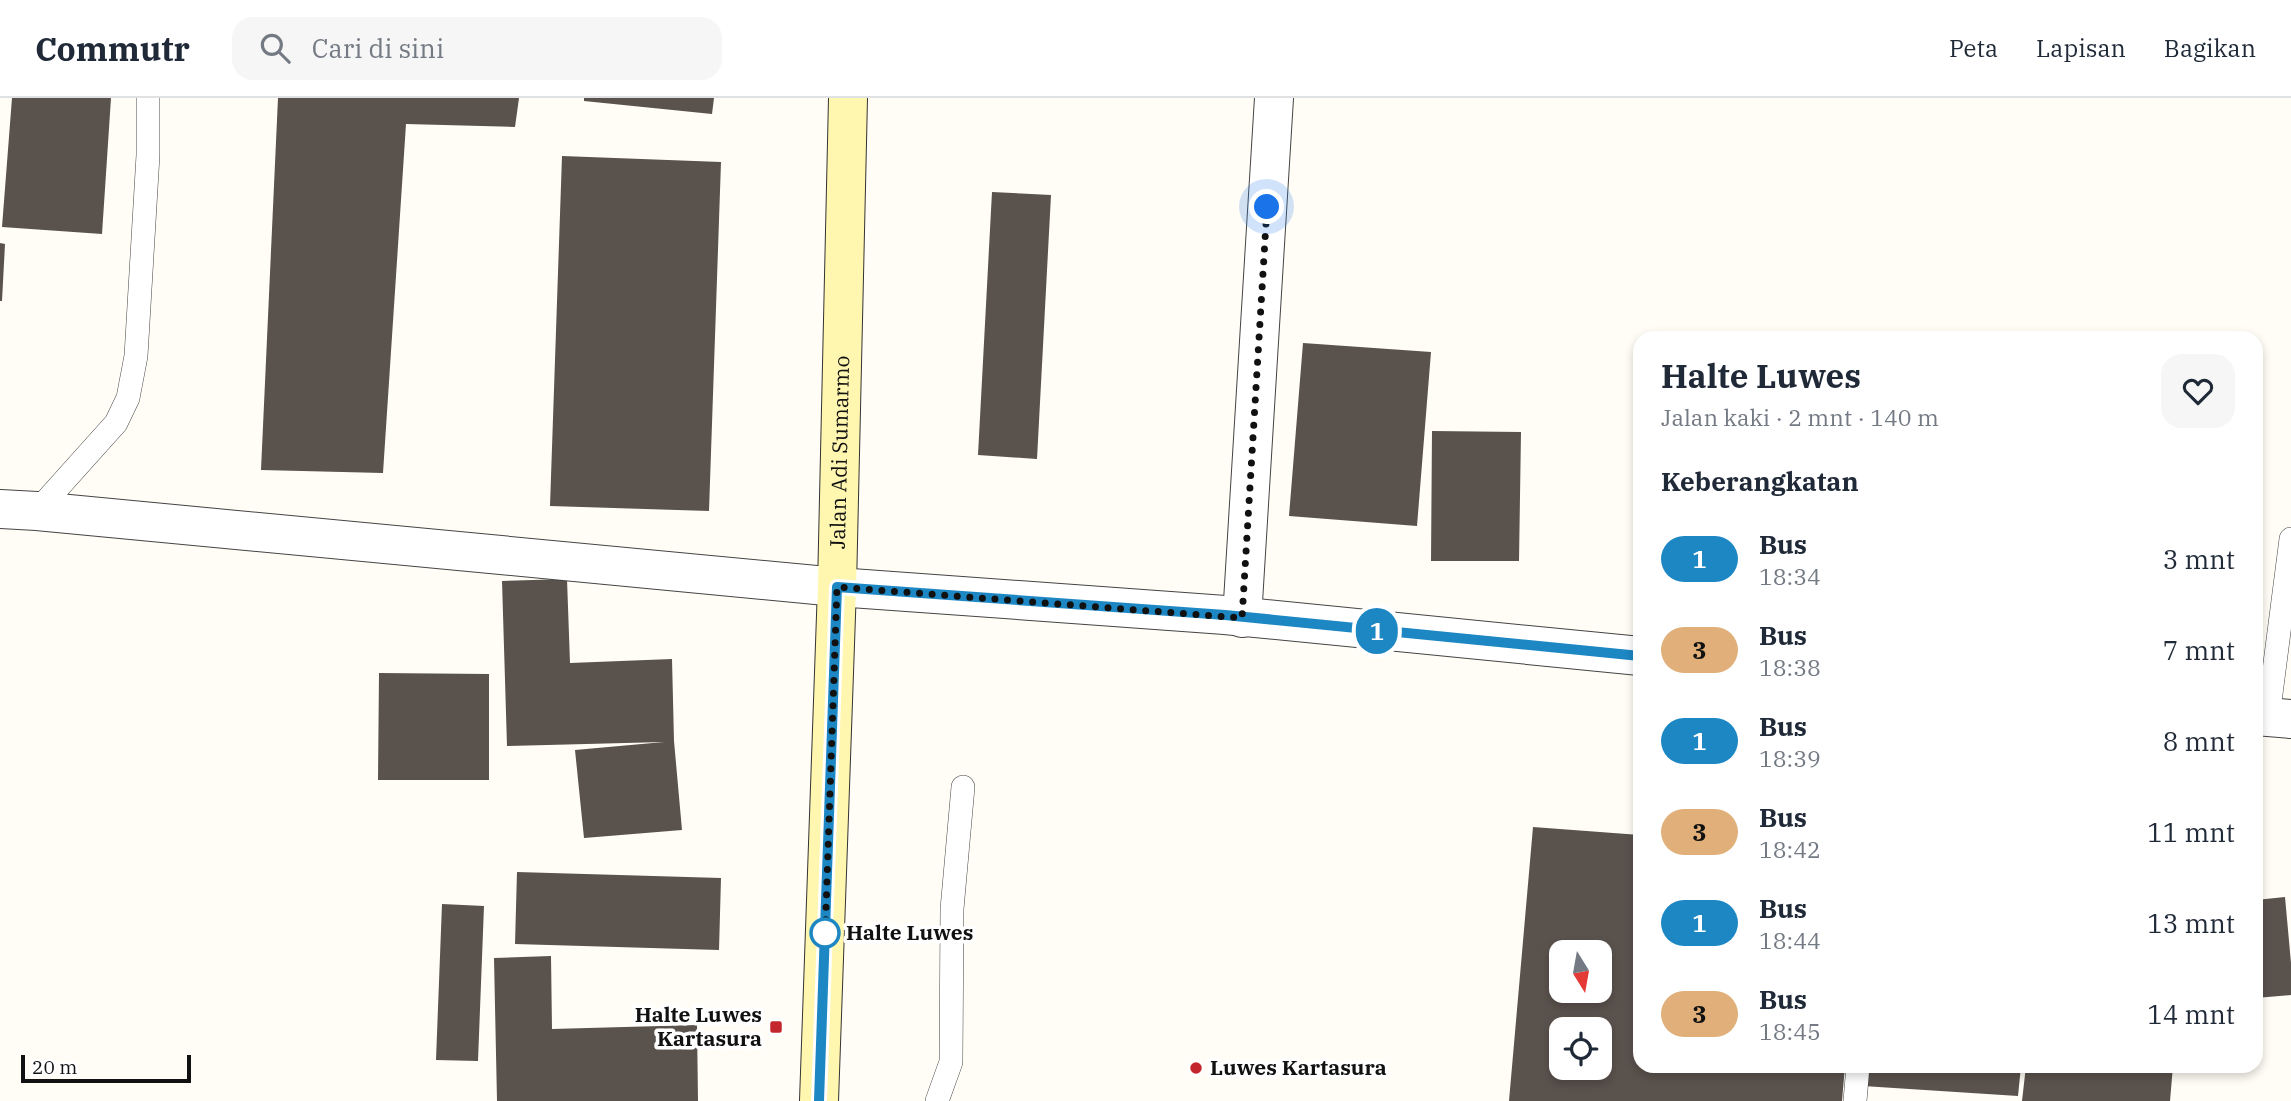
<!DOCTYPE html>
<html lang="id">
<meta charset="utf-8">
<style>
body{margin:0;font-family:"IBM Plex Serif",serif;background:#f6f6f7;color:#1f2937;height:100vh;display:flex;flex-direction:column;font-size:26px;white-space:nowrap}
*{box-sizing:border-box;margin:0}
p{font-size:23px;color:#747a83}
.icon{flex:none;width:38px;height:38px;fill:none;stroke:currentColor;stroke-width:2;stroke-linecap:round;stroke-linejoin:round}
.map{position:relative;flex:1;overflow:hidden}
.panel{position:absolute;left:1633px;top:233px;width:630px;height:742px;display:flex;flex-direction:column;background:#fff;border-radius:21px;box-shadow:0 4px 10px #0003}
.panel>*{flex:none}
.badge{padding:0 14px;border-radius:23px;font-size:24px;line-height:46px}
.needle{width:46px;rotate:169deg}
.controls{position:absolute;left:1549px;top:842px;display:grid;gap:14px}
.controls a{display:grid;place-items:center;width:63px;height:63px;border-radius:14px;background:#fff;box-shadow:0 4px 10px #0003;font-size:35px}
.scale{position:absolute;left:21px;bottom:18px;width:170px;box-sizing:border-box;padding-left:7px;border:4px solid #111;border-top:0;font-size:19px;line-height:24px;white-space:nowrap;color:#111;-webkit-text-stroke:5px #fff;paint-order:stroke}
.you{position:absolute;width:35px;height:35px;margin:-18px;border:5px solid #fff;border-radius:50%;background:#1a73e8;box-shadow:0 0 0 10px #1a73e833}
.map>.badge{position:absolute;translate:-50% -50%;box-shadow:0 0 0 4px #fff}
h2{padding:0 28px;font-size:26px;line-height:63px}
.round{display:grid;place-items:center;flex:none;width:74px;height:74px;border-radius:21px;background:#f6f6f7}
.head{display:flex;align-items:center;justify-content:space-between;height:119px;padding:0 28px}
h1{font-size:33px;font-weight:700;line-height:52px}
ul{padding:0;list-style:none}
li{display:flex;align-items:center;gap:21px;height:91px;padding:0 28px}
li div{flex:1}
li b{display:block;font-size:26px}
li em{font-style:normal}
li .badge{min-width:77px;font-weight:700;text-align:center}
header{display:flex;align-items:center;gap:42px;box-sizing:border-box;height:98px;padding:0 35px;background:#fff;border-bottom:2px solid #e0e1e3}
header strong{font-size:33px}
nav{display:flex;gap:38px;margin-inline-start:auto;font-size:24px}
.search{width:490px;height:63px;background:#f6f6f7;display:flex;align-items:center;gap:18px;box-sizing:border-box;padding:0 24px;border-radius:21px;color:#747a83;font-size:26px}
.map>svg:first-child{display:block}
</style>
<header>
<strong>Commutr</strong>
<div class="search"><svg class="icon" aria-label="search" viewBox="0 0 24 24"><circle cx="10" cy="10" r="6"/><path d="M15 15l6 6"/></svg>Cari di sini</div>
<nav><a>Peta</a><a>Lapisan</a><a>Bagikan</a></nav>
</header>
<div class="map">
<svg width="2291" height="1003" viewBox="0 0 2291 1003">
<rect width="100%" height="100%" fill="#fffdf5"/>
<!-- building -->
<path fill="#5a524d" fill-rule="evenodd" d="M12,0H111L102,136L2,129Z
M278,0H519L515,29L406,26L383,375L261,372Z
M584,0H714L712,16L584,3Z
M562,58L721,64L709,413L550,408Z
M992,94L1051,97L1037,361L978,357Z
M0,145L5,146L2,203H0Z
M1303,245L1431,254L1417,428L1289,418Z
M1432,333L1521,334L1519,463H1431Z
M567,481L570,565L672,561L674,643L682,732L584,740L575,652L664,644L507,648L502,483Z
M379,575L489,576V682H378Z
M1533,729L1640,737V968H1845L1842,1003H1509ZM1561,854H1600V892H1561ZM1561,931H1600V970H1561Z
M517,774L721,780L719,852L515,846Z
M2285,799L2291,865V897L2256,900V802Z
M442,806L484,808L478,963L436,962Z
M551,858L552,931L697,927L698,1003H497L494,860Z
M1865,968H2021L2018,998L1863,988Z
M2026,968H2173L2170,1003H2022Z"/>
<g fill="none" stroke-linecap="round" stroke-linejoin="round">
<!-- service casing -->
<g stroke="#444" stroke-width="24">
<path id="service" d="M37,413L116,325L128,300L136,258L148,57V0
M2268,619L2291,441
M937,1003L951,964L952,811L963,689
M1855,1003L1858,968"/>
</g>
<!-- minor casing -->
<g stroke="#444" stroke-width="40">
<path id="minor" d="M0,411L37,413L837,489
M1242,520L1274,0"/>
</g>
<!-- tertiary casing -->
<g stroke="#444" stroke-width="40">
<path id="tertiary" d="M837,489L1225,517L1640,558
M2256,618L2291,621"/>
</g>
<!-- secondary casing -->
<g stroke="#333" stroke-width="40">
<g id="secondary">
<path id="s1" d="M819,1003L837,489L848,0"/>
</g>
</g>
<!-- service -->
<use href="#service" stroke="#fff" stroke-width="23"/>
<!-- minor -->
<use href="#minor" stroke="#fff" stroke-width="38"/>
<!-- tertiary -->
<use href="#tertiary" stroke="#fff" stroke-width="38"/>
<!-- secondary -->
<use href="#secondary" stroke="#fff6b0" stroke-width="38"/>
</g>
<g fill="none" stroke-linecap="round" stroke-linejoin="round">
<!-- line casing -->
<g stroke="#fff" stroke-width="16">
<path id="line" d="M819,1003L837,489L1225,517L1640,558"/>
</g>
<!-- line -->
<use href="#line" stroke="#1d87c4" stroke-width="10"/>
<!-- walk -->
<path stroke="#111" stroke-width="7" stroke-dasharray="0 12.6" d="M825,835V841L837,489L1242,520L1267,109"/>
</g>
<!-- markers -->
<circle fill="#fff" stroke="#1d87c4" stroke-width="3.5" cx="825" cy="835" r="14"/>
<g fill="#c4262e" stroke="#fff" stroke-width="2.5">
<rect x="769" y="922" width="14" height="14" rx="3.5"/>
<circle cx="1196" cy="970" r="7"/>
</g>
<g text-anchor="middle" stroke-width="7" stroke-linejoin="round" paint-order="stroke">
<!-- street labels -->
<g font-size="21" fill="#111" stroke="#fff">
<text dy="7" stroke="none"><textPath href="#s1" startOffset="649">Jalan Adi Sumarmo</textPath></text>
</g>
<!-- stop labels -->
<g font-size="21" font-weight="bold" fill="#111" stroke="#fff" text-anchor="start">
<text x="846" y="842">Halte Luwes</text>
</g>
<!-- poi labels -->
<g font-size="21" font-weight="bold" fill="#111" stroke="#fff" text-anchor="end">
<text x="762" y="924">Halte Luwes<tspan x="762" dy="24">Kartasura</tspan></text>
<text x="1210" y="977" text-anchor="start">Luwes Kartasura</text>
</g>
</g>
</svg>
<div class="controls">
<a><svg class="needle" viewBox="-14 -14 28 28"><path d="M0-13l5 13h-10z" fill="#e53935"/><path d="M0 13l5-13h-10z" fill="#747a83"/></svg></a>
<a><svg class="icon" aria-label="locate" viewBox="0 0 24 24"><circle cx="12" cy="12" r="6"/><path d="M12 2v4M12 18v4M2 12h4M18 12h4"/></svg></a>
</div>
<div class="scale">20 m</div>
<div class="you" style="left:1267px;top:109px"></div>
<b class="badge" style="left:1377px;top:533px;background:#1d87c4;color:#fff">1</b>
<section class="panel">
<div class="head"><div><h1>Halte Luwes</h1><p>Jalan kaki · 2 mnt · 140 m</p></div><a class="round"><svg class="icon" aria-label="heart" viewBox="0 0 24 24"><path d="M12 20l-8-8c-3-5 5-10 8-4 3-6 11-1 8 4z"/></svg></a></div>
<h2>Keberangkatan</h2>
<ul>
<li><span class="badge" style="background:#1d87c4;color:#fff">1</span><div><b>Bus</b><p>18:34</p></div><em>3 mnt</em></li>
<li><span class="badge" style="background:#e1af79;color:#111">3</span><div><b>Bus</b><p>18:38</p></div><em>7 mnt</em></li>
<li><span class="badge" style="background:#1d87c4;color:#fff">1</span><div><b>Bus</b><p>18:39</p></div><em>8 mnt</em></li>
<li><span class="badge" style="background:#e1af79;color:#111">3</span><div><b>Bus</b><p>18:42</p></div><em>11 mnt</em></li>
<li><span class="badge" style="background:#1d87c4;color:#fff">1</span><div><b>Bus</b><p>18:44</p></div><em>13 mnt</em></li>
<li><span class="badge" style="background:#e1af79;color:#111">3</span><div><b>Bus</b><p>18:45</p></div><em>14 mnt</em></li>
</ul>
</section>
</div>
